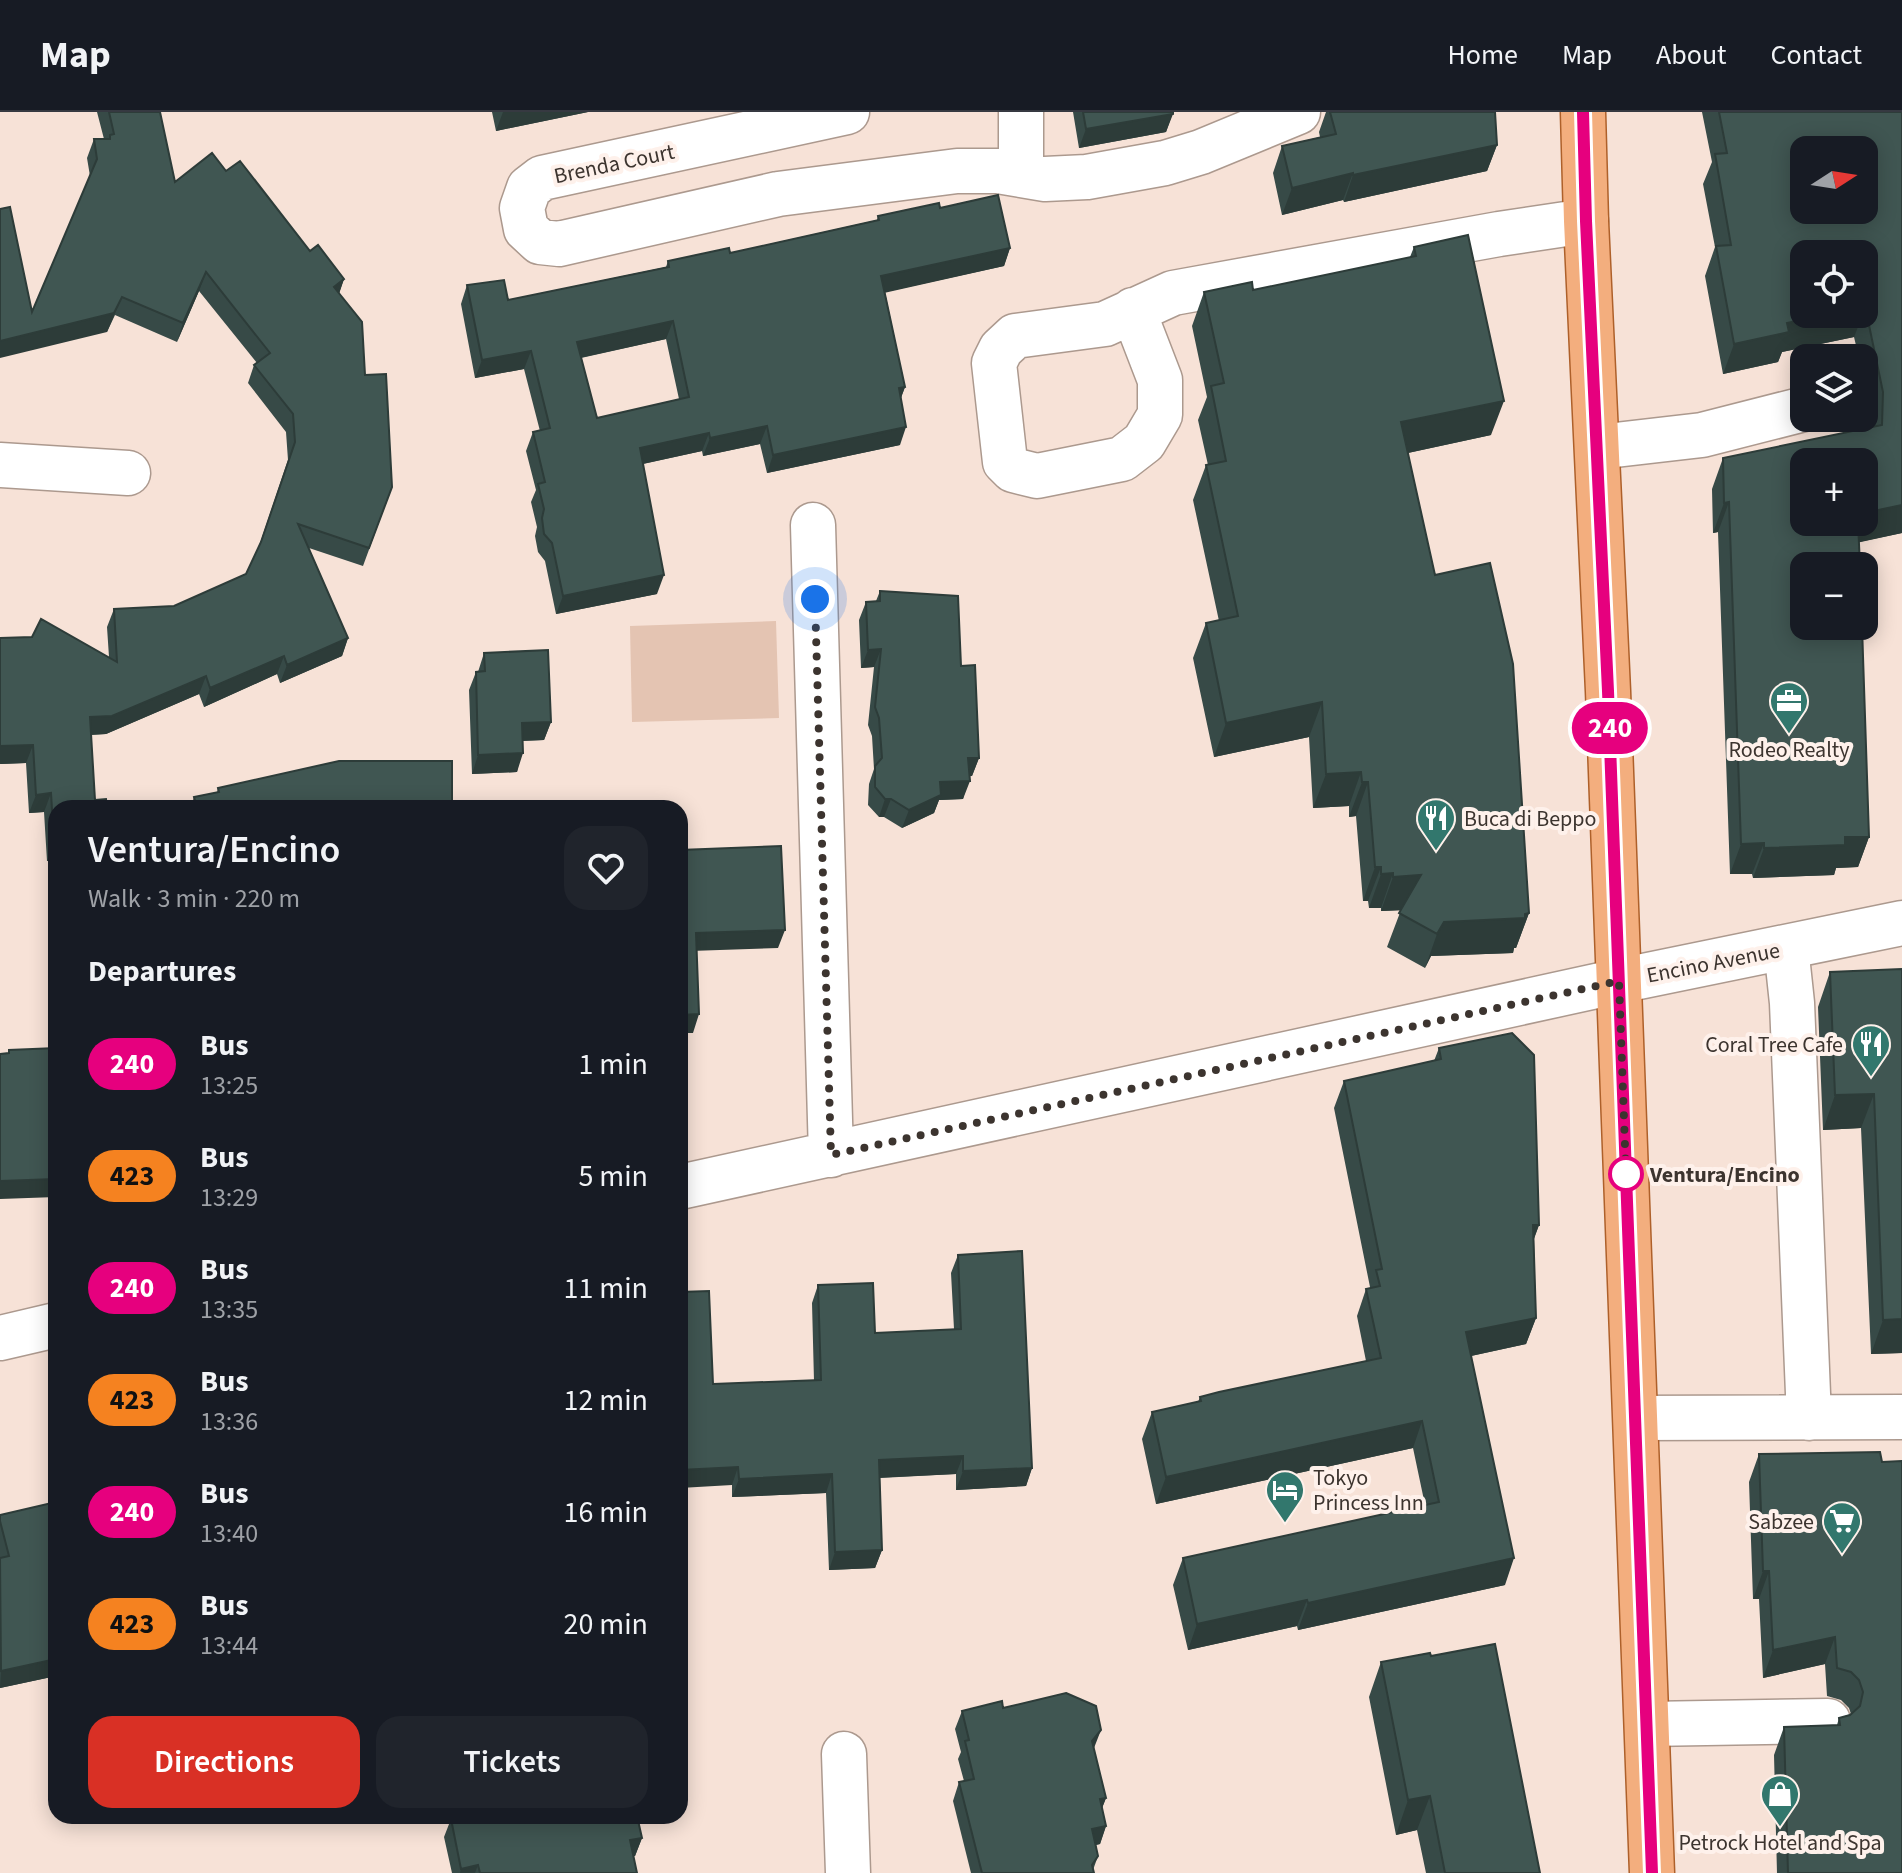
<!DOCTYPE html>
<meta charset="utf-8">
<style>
body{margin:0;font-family:"Source Sans 3",sans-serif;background:#20242c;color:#f1f3f6;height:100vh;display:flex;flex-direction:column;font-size:30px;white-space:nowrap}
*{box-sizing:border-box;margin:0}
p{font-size:26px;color:#9ea1a6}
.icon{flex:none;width:44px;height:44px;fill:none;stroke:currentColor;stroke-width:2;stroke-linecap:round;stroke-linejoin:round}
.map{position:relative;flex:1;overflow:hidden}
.sheet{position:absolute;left:48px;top:688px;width:640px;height:1024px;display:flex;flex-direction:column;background:#171b24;border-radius:24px;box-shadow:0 4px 20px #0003}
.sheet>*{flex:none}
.badge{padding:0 16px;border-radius:26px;font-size:28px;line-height:52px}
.needle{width:52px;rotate:78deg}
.fabs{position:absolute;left:1790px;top:24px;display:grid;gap:16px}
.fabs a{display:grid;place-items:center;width:88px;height:88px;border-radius:16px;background:#171b24;box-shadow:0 4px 20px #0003;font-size:40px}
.you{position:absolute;width:40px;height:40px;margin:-20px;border:6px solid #fff;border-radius:50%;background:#1a73e8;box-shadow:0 0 0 12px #1a73e833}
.map>.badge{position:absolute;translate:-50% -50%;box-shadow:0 0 0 4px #fff}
h2{padding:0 40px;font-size:30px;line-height:72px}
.round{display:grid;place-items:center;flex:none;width:84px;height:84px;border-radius:24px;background:#20242c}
.headline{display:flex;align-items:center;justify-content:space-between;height:136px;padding:0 40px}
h1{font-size:38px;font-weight:600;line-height:60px}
.cta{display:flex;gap:16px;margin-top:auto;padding:16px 40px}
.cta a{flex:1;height:92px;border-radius:24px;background:#d93025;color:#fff;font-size:32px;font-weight:600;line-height:92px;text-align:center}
.cta a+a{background:#20242c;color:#f1f3f6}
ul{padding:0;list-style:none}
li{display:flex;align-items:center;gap:24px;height:112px;padding:0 40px}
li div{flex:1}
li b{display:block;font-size:30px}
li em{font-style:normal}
li .badge{min-width:88px;font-weight:700;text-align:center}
header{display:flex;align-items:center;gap:48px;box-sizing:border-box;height:112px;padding:0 40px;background:#171b24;border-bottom:2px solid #363941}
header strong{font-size:38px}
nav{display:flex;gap:44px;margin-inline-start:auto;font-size:28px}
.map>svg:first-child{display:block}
</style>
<header>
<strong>Map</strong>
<nav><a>Home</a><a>Map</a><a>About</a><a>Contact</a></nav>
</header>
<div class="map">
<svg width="1902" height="1761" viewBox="0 0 1902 1761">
<rect width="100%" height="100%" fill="#f7e2d7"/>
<!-- green -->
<path fill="#e4c4b2" d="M776,509L779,606L632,610L630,514Z"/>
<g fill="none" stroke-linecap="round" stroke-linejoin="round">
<!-- minor casing -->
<g stroke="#ac998e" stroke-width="47">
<path id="minor" d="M847,0L542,66L529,76L522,96L526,117L540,130L559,132L778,82L957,59H998L1045,67L1087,65L1165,51L1201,40L1298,0
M1021,0V61
M1133,198L1160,268V303L1144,330L1122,347L1037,364L1013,358L1005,350L994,251L1001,237L1015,224L1105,212L1173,181L1499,122L1586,109
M1598,335L1702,323L1804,297
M0,353L128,361
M813,413L831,1043
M1786,835L1792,891L1809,1306
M680,1075L1619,869L1902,811
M0,1226L56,1213
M1636,1306L1902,1305
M1647,1612L1828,1609
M844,1642L848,1761"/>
</g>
<!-- major casing -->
<g stroke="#ae602a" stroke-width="47">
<path id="major" d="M1583,0L1586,109L1608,579L1652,1761"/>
</g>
<!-- minor -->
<use href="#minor" stroke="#fff" stroke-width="44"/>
<!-- major -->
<use href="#major" stroke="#f3ae7e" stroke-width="44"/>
</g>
<!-- wall -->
<path fill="#374a47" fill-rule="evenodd" d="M97,0H160L175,70L226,59L310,139L344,167L339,181L365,263L392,375L363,454L309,436L348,526L342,544L280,571L277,562L204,595L199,582L106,622L91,623L56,696V773H52L51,749H47L44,700L29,701L26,651L0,652L109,545L107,515L114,497L174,494L246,462L259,434L288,348L286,320L248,271L254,253L257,251L199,179L177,230L115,203L107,220L32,200L90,64L87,46L94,27H104Z
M492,0H588L496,19Z
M1073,0H1173L1166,20L1079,36Z
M1326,0H1495L1497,33L1487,59L1344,90L1343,88L1282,103L1273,61L1282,34L1320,25L1319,20Z
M1702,0H1902V421L1859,430L1869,725L1858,755L1836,756L1834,763L1753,766L1752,762H1730L1718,420L1713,421L1712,377L1723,346L1872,315L1864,272V246H1859L1854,225L1782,240L1778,250L1723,262L1705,164L1715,135L1703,72L1712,50ZM1864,142V202H1804Z
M940,96L1010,136L1004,154L885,180L905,275L901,286L900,333L767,361L760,332L703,344L702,339L643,352L657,482L556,502L545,449L538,440L535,424L537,415L531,390L536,378L526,339L533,320L540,319L524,257L475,266L461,192L467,173L508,188L666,155L668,149L730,141L877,108L878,104ZM666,227L679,287L597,306L581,246Z
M1414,135L1491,323L1408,341L1435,463L1529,801L1516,836H1514L1513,841L1431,844L1425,856L1387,835L1401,798L1381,799V796H1369L1368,789H1363L1356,704L1349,705V694L1313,696L1309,625L1214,645L1193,546L1206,511L1219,509L1193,388L1206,353H1208L1198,308L1207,285L1192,214L1204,180L1253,178L1410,145Z
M880,479L961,554L979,646L972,664H969L963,687L939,688L934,701L902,716L884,705H879L868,693L869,672L874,657L872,624L868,613L874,555L861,556L859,508L866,490L876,489Z
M484,541L551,610L544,628L523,629L517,660L472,662L469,578L476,560H478Z
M218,676L452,696H191L194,685L217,681Z
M1902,857V1241L1871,1242L1861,1016L1823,1018L1818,895L1830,860Z
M1439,936L1539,1113L1534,1127L1536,1206L1526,1232L1471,1244L1505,1473L1298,1518L1297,1514L1188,1538L1173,1473L1183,1446L1425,1393L1413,1336L1156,1392L1142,1327L1152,1300L1198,1290L1200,1285L1366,1249L1357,1204L1366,1177H1370V1175L1334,996L1344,969L1434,949Z
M958,1143L1032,1356L1026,1374L956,1378V1362L880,1366L882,1438L875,1456L829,1458L826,1381L732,1385V1373L713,1272L814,1269L812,1191L818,1173L875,1221L954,1217L951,1161Z
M1880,1340L1902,1761H1777L1774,1643L1784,1615L1837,1613L1839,1606L1851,1602L1849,1596L1841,1588L1827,1584L1825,1552L1763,1566L1759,1487H1753L1749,1370L1759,1342Z
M56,1390V1564L0,1576V1403Z
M1431,1544L1540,1761H1426L1417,1718L1396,1723L1369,1585L1381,1550Z
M1003,1596L1094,1637L1106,1686L1102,1696L1106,1714L1100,1732L1096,1733L1098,1744L1093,1758L1094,1761H971L953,1689L959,1670L964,1669L958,1647L961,1640L955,1617L962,1599Z
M451,1707L642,1726L635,1744H633L637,1761H452L444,1725Z"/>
<!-- shaded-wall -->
<path fill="#2d3c39" d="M503,0H588L496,19Z
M1173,2L1166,20L1079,36L1086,17Z
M1497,33L1487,59L1344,90L1353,63Z
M1353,61L1343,88L1282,103L1292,76Z
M1010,136L1004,154L875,183L881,164Z
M206,160L199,179L177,230L183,211Z
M344,167L338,185L334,175Z
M122,185L107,220L0,246V229Z
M1829,202H1863L1854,225L1782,240L1778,250L1723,262L1734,232L1787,211Z
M673,209L666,227L570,248L577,230Z
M531,239L524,257L475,266L482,248Z
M905,275L898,293L899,276Z
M1504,289L1491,323L1389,345L1401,310Z
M767,314L760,332L703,344L710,326Z
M906,315L900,333L767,361L773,343Z
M709,321L702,339L633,354L640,336Z
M1729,390L1718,420L1713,421L1724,391Z
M1902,393V421L1847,433L1855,410H1864V401Z
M664,463L657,482L556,502L563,484Z
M348,526L342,544L280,571L287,553Z
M881,537L874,555L861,556L868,538Z
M284,544L277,562L204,595L210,576Z
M206,564L199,582L106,622L84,623L90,605Z
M1322,590L1309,625L1214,645L1226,611Z
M551,610L544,628L515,629L522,611Z
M33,633L26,651L0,652V634Z
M523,641L517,660L472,662L478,643Z
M968,646H979L972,664L961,665Z
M1361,660L1349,694L1313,696L1326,662Z
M970,669L963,687L939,688L934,701L902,716L909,698L940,670Z
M1362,670H1368L1356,704L1349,705Z
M51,681L44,700L29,701L36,683Z
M885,687H891L884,705H879Z
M1845,725H1869L1858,755L1836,756L1834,763L1753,766L1764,736Z
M54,731H56V736L51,749H47Z
M1764,731L1752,762H1730L1741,732Z
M1375,755H1381L1368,789H1363Z
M1393,761L1381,796H1369L1381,762Z
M1421,763L1408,798L1381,799L1393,765Z
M1529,801L1516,836H1514L1513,841L1431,844L1425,856L1437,822L1444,810Z
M785,818L778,836L690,839L696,821Z
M699,902L693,921H680V903Z
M1874,982L1861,1016L1823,1018L1835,983Z
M56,1067V1085L0,1087V1069Z
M1533,1113H1539L1529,1139Z
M1536,1206L1526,1232L1457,1247L1466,1220Z
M1902,1207V1241L1871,1242L1883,1208Z
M1422,1309L1413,1336L1156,1392L1166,1365Z
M963,1344L956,1362L872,1366L879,1348Z
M738,1355L732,1373L680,1376V1358Z
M1032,1356L1026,1374L956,1378L963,1359Z
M832,1362L826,1381L732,1385L739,1367Z
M882,1438L875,1456L829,1458L835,1440Z
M1514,1446L1505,1473L1298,1518L1308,1491Z
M1763,1459H1769L1759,1487H1753Z
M1307,1488L1297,1514L1188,1538L1197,1512Z
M1835,1525L1825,1552L1763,1566L1773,1538Z
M56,1547V1564L0,1576L1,1559Z
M1101,1618L1094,1636L1085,1647L1092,1629Z
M1430,1684L1417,1718L1396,1723L1408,1688Z
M1106,1686L1099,1704L1100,1687Z
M1106,1714L1100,1732L1085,1735L1092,1717Z
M642,1726L635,1744L623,1747L630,1728Z
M478,1753L475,1761H460L461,1757Z"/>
<!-- building -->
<path fill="#405652" stroke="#2d3c39" stroke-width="2" fill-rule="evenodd" d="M109,0H160L175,70L212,41L226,59L240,49L310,139L318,133L344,167L334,175L362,210L365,263L386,262L392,375L369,436L298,412L348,526L287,553L284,544L210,576L206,564L112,604L90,605L95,688L106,687L107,696H56V731H54L51,681L36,683L33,633L0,634V526L32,525L41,507L117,550L114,497L174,494L246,462L261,430L295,330L293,302L254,253L270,241L206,160L183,211L122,185L114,201L0,229V97L10,95L32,200L97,47L94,27H110V23L114,22Z
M1083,0H1173V2L1086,17Z
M1330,0H1495L1497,33L1353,63V61L1292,76L1282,34L1336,22Z
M1719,0H1902V393L1864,401V350H1804V410H1858L1860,454H1804V514H1862L1869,725H1845V733L1764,736V731L1741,732L1729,390L1724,391L1723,346L1882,313L1883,280L1865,194L1864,195V142H1804V202H1829L1787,211L1789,220L1734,232L1716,134L1731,133L1715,42L1727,41ZM1804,38H1864V98H1804Z
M998,83L1010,136L881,164L905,275L899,276L906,315L773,343L767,314L710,326L709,321L640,336L664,463L563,484L552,431L544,422L542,406L544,397L538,372L545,370L533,320L550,316L531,239L482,248L467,173L504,168L508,188L669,155L668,149L729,136L730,141L879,108L878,104L939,91L940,96ZM673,209L689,285L597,306L577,230Z
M1468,123L1504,289L1401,310L1435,463L1490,451L1513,552L1529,801L1525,802V806L1444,810L1437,822L1399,801L1421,763L1393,765V761L1381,762V755H1375L1368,670H1362L1361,660L1326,662L1322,590L1226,611L1206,511L1238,504L1206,353L1226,349L1211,274L1224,271L1204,180L1252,170L1253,178L1416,144L1414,135Z
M880,479L958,484L961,554L975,553L979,646H968L970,669L940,670L941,683L909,698L891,687H885L875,675V654L882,646L879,606L875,595L881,537L868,538L866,490L880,489Z
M548,538L551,610L522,611L523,641L478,643L476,560L485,559L484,541Z
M339,649H452V696H197L194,685L219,680L218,676Z
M781,734L785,818L696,821L699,902L680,903V738Z
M1902,857V1207L1883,1208L1874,982L1835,983L1830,860Z
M1512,921L1534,943L1539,1113H1533L1536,1206L1466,1220L1514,1446L1308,1491L1307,1488L1197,1512L1183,1446L1439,1390L1422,1309L1166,1365L1152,1300L1201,1289L1200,1285L1219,1280L1381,1246L1366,1177L1380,1174L1376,1158L1382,1157L1344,969L1441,947L1439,936Z
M56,936V1067L0,1069V942L9,941V938Z
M1022,1139L1032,1356L963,1359V1344L879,1348L882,1438L835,1440L832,1362L739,1367L738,1355L680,1358V1180L709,1179L713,1272L821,1268L818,1173L873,1171L875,1221L961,1217L958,1143Z
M1880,1340L1882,1350L1902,1349V1761H1788L1784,1615L1840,1613L1839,1606L1850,1603L1860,1594L1863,1580L1859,1568L1851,1560L1837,1556L1835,1525L1773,1538L1769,1459H1763L1759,1342Z
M56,1390V1547L1,1559L0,1446L9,1444L0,1409V1403Z
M1495,1532L1540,1761H1445L1430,1684L1408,1688L1381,1550L1430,1541L1431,1544Z
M1066,1581L1096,1594L1101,1618L1092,1629L1106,1686L1100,1687L1106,1714L1092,1717L1098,1744L1092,1753L1094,1761H982L959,1670L974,1667L965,1629L969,1628L962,1599L1002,1589L1003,1596Z
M463,1704H637L642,1726L630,1728L637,1761H480L478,1753L461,1757L451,1707Z"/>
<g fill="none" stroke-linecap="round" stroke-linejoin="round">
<!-- line casing -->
<g stroke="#fff" stroke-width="18">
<path id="line" d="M1583,0L1586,109L1608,579L1652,1761"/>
</g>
<!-- line -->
<use href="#line" stroke="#e6007e" stroke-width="12"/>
<!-- walk -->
<path stroke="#3c342f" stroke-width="8" stroke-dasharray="0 14.4" d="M815,487L831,1043L1619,869L1626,1062"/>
</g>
<!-- icons -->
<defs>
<g id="office-pin" transform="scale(2)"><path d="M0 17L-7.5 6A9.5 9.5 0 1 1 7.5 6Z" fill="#32776d" stroke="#fef1eb"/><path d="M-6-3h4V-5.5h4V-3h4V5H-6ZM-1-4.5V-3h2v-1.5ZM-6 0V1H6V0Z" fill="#fff"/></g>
<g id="restaurant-pin" transform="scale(2)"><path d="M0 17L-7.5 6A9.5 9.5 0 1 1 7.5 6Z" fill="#32776d" stroke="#fef1eb"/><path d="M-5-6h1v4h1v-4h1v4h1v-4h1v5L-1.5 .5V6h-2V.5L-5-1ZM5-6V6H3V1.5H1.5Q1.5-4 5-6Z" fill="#fff"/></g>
<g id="hotel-pin" transform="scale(2)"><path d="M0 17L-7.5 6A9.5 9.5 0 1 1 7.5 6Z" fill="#32776d" stroke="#fef1eb"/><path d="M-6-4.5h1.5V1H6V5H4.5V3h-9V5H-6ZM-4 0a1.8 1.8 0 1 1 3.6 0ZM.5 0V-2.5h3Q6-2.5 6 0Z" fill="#fff"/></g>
<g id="supermarket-pin" transform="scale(2)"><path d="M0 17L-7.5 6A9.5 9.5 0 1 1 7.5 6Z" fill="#32776d" stroke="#fef1eb"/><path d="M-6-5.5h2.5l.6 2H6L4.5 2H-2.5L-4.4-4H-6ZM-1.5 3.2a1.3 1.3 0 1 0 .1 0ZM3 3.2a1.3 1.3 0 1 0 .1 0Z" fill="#fff"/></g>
<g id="shop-pin" transform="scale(2)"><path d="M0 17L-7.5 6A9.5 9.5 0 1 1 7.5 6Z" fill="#32776d" stroke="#fef1eb"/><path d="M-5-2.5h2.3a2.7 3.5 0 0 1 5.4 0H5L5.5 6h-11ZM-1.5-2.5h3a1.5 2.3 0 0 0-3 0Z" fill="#fff"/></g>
</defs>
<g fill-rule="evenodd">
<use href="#office-pin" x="1789" y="589"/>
<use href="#restaurant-pin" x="1436" y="706"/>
<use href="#restaurant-pin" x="1871" y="932"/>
<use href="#hotel-pin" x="1285" y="1378"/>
<use href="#supermarket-pin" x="1842" y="1409"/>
<use href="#shop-pin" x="1780" y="1682"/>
</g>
<!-- markers -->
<circle fill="#fff" stroke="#e6007e" stroke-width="4" cx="1626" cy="1062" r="16"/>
<g text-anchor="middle" stroke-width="8" stroke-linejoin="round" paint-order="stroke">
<!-- street labels -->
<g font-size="22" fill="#3c342f" stroke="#fef1eb">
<text transform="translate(614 51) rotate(-12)" y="8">Brenda Court</text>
<text transform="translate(1713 850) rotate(-11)" y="8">Encino Avenue</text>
</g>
<!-- poi labels -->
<g font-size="22" fill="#3c342f" stroke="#fef1eb">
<text x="1789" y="645">Rodeo Realty</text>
<text x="1464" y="714" text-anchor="start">Buca di Beppo</text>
<text x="1843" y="940" text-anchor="end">Coral Tree Cafe</text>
<text x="1313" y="1373" text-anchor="start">Tokyo<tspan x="1313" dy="25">Princess Inn</tspan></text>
<text x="1814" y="1417" text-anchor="end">Sabzee</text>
<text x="1780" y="1738">Petrock Hotel and Spa</text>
</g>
<!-- stop labels -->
<g font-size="22" font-weight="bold" fill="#3c342f" stroke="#fef1eb" text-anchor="start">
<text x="1650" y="1070">Ventura/Encino</text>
</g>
</g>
</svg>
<div class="fabs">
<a><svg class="needle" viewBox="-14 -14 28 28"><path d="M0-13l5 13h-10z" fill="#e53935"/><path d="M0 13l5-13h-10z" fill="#9ea1a6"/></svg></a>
<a><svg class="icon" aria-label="locate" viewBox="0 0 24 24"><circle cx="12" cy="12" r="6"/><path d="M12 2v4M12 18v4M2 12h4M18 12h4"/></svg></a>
<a><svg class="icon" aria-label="layers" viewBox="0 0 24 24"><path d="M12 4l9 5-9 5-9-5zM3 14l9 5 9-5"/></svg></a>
<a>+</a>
<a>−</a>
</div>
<div class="you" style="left:815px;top:487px"></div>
<b class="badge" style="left:1610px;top:616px;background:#e6007e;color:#fff">240</b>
<section class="sheet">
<div class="headline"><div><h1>Ventura/Encino</h1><p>Walk · 3 min · 220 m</p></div><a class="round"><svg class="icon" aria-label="heart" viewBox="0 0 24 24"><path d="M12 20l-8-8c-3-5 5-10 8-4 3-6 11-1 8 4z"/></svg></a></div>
<h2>Departures</h2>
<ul>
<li><span class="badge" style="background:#e6007e;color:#fff">240</span><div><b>Bus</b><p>13:25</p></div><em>1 min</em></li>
<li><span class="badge" style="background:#f58220;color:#111">423</span><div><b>Bus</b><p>13:29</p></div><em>5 min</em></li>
<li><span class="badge" style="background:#e6007e;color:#fff">240</span><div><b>Bus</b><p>13:35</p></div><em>11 min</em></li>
<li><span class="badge" style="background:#f58220;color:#111">423</span><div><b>Bus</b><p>13:36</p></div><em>12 min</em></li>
<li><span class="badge" style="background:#e6007e;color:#fff">240</span><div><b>Bus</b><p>13:40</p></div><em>16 min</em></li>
<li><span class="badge" style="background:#f58220;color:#111">423</span><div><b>Bus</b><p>13:44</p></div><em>20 min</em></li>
</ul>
<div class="cta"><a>Directions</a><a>Tickets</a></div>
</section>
</div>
